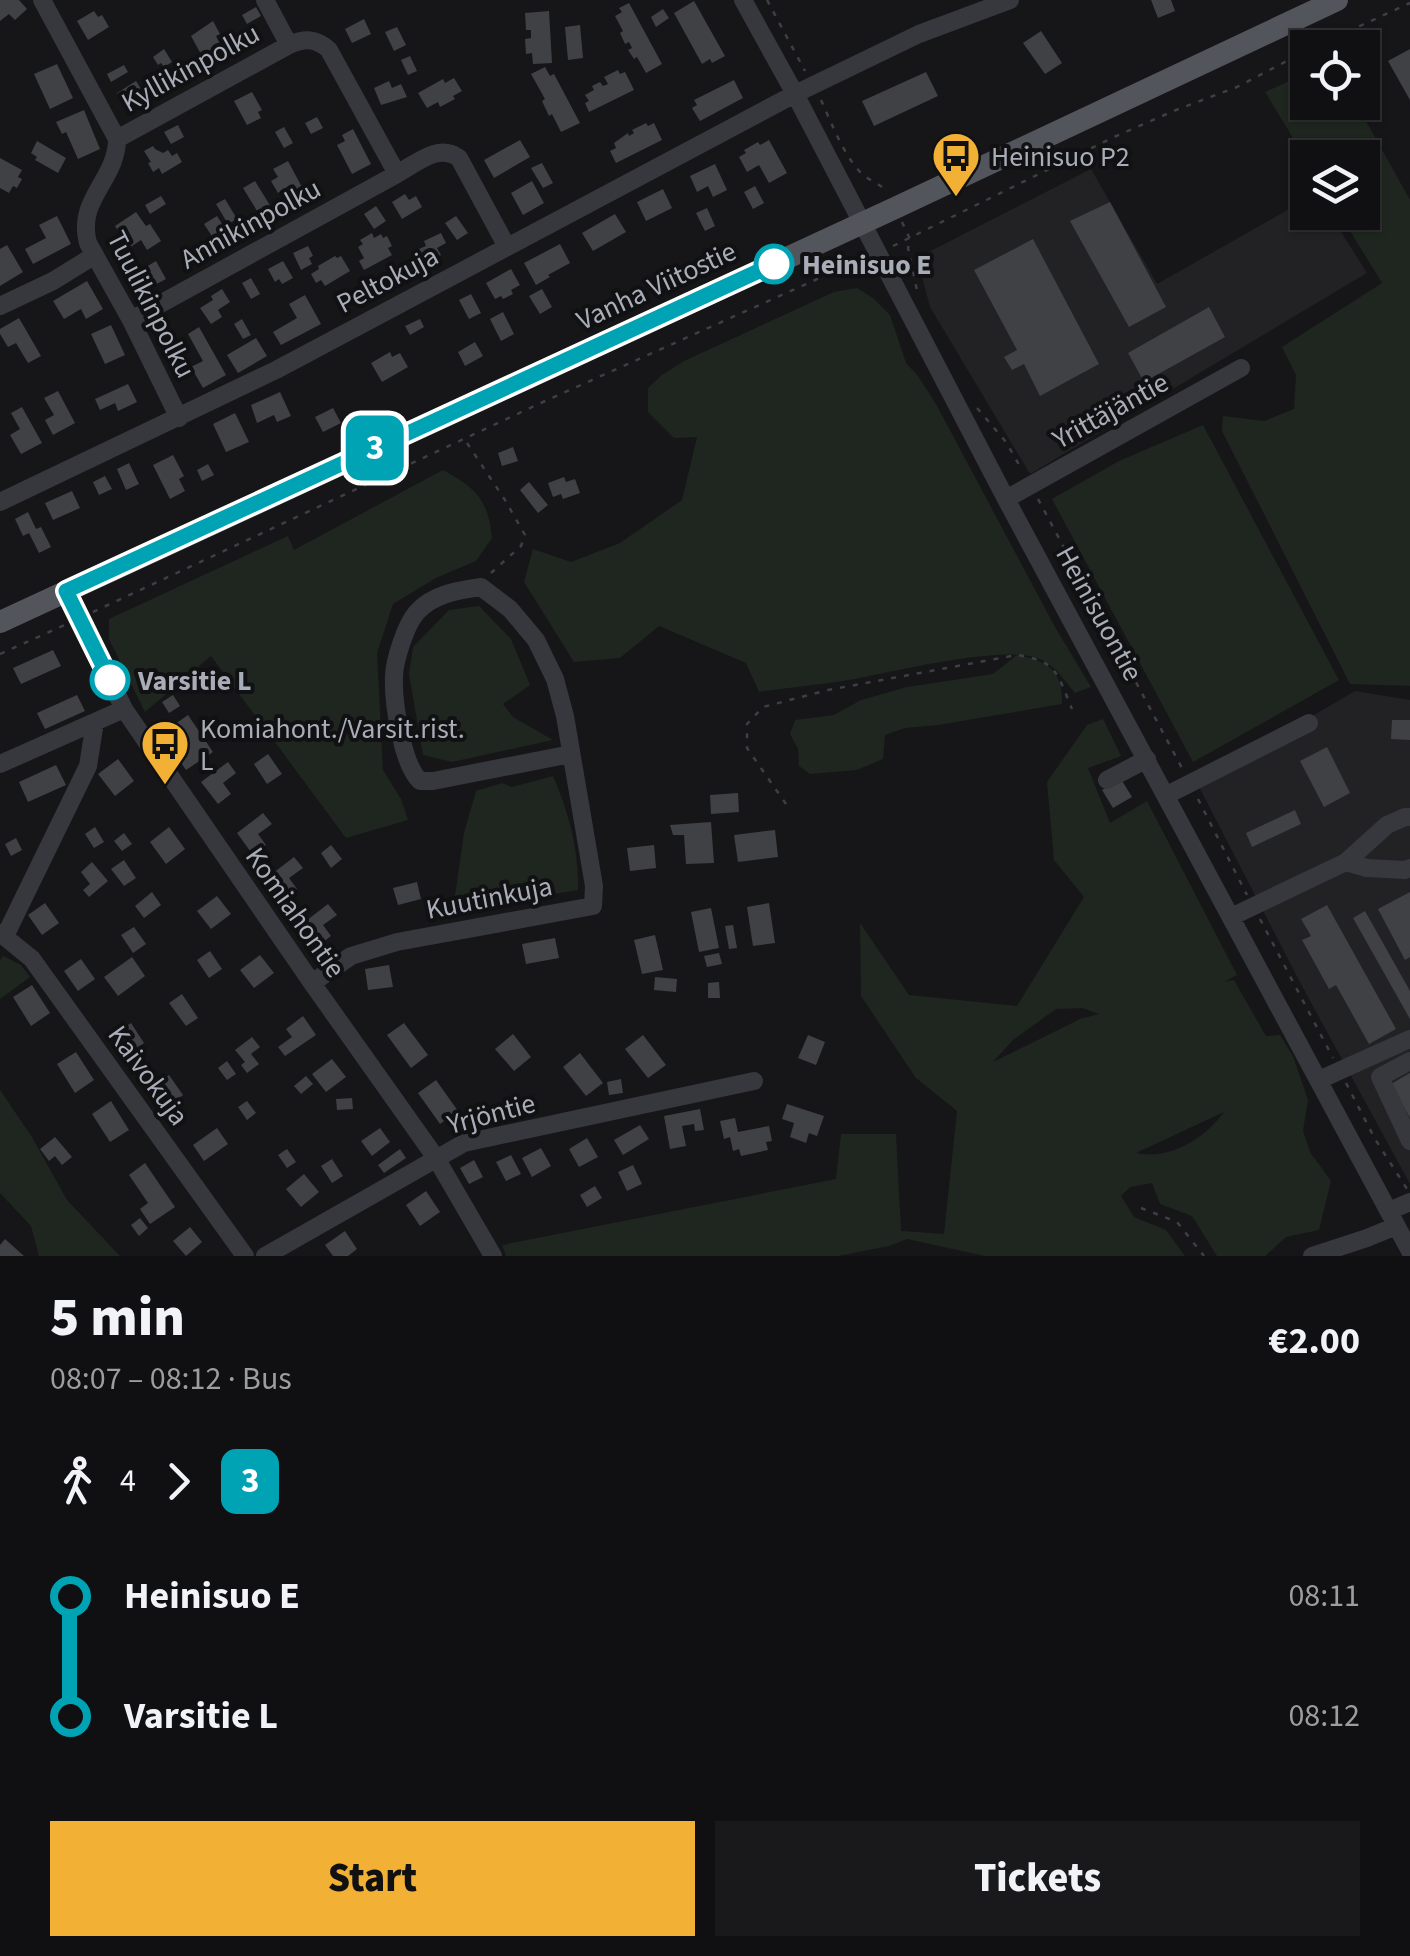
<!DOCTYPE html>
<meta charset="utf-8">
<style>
body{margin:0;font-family:"Source Sans 3",sans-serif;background:#19191b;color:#f1f3f6;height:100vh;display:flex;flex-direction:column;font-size:38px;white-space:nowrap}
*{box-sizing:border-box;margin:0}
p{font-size:32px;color:#9c9d9f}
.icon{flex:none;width:55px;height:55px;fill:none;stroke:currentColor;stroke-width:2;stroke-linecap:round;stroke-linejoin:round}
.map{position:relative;height:1256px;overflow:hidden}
.details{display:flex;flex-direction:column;background:#101012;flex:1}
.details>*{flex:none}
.badge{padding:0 20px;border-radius:15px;font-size:35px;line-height:65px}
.tools{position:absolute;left:1290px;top:30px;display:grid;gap:20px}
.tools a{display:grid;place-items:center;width:90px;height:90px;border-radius:0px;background:#101012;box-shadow:0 2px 8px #0004,0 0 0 2px #303032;font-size:50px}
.map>.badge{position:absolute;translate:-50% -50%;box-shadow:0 0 0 5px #fff}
.legs{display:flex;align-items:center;gap:15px;height:110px;padding:0 50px;font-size:32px}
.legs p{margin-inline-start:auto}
.headline{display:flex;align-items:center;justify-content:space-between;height:170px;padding:0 50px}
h1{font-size:55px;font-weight:800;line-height:75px}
.action{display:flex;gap:20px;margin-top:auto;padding:20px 50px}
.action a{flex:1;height:115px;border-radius:0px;background:#f2b134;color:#111;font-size:40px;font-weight:800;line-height:115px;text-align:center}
.action a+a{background:#19191b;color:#f1f3f6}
ul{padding:0 50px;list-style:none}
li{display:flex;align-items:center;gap:35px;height:120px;font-size:38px}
li i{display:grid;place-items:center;width:15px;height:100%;margin:0 12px;background:currentColor}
li i::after{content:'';width:25px;height:25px;margin:-12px;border:8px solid;border-radius:50%;background:#101012}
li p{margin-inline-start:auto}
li:first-child i{background:linear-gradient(#0000 50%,currentColor 0)}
li:last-child i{background:linear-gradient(currentColor 50%,#0000 0)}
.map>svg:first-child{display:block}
</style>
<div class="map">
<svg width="1410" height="1256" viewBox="0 0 1410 1256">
<rect width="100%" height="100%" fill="#161618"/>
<!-- built -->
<path fill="#222225" d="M1091,169L1157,284L1307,199L1308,212L1329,213L1367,273L1030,474L930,307L917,258Z
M1355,691L1410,700V1184L1302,986L1197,783Z"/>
<!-- green -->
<path fill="#1e261f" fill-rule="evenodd" d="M1307,73L1308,102L1356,103L1410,200V686L1350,684L1222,431L1223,416L1264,421L1294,409L1296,375L1282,347L1382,283L1339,213L1362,212V158H1308L1307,161L1265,92Z
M857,288L873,298L890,315L906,363L918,376L936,404L1055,627L1091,687L1075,693C1065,681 1056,667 1042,660C1009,642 886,674 844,681C816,685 787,688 759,692L746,663L659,626L620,658L574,662L524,582L533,549L571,562L620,543L682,500L697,437L674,438L648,412V388L662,375L684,361L834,292Z
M1203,425L1339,680L1193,762L1052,499L1119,461Z
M443,470C476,488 488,499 492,538L476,561L436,578L393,604L377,653L383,770L401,799L408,820L346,838L211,656L145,712L109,639V619L288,536L294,550Z
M479,606L511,639L530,685L503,704L513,717L553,740L452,762L423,755L409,674L413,647L449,610Z
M1017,655C1048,661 1063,670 1062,704L938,725L905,728L885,735L883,759L857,770L810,774L799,766L798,749L790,734L795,720L834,715L861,700L907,687L993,674Z
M1103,719L1121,756L1088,768L1110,823L1147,801L1237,975L1224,982L1234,980L1266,1036L1280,1035L1293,1056L1308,1100L1303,1131L1310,1152L1331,1181L1319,1230L1286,1237L1265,1256H1217L1192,1216L1160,1204L1152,1183L1130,1187L1121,1196L1134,1217L1166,1230L1185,1256H985L907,1239L889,1246L838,1256H506L502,1245L836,1179L841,1134H896L901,1231L944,1234L957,1111L916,1078L861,996L860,923L909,995L1017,1006L1084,897L1054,860L1047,782L1087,725ZM1082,1008L1099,1014L1080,1019L993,1062L1013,1040L1056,1009ZM1224,1112C1204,1139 1170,1160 1136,1153Z
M553,776C569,812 579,851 578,890L453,910L464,833L476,791L502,783L512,787Z
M3,956L21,965L30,977L0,999V960Z
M0,1090L32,1137L67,1200L120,1256H39L31,1226L0,1193Z"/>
<!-- building -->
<path fill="#404145" d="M0,0H19L27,9L15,20L9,14L0,21Z
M1151,0H1171L1175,11L1158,18Z
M694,1L725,56L712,63L710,59L702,64L674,13Z
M629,3L662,64L646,73L637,57L634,59L628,50L632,48L629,42L625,44L620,33L623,31L615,16L622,12L619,8Z
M256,7L261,16L247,24L242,15Z
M663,9L669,18L656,27L651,17Z
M94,11L98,17L102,15L109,27L88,40L77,21Z
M549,11L552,63L533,64L532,53L526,54L525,39L531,38V30H526L525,13Z
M364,19L371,34L352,43L345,29Z
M213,21L220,34L216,36L221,46L202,56L191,36Z
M580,25L583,58L568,60L565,27Z
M397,27L406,45L394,51L385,32Z
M1041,31L1062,63L1045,74L1023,43Z
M164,49L172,62L164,67L161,63L158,65L153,57Z
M1410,49V100L1388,61Z
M410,56L417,71L408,75L401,60Z
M57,64L73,98L50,109L34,74Z
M124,65L128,72L111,82L107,74Z
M545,67L550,76L554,74L580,123L561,132L552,114L549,116L542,101L545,99L531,74Z
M618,70L620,74L625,72L634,90L589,112L585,103L589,101L585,95L594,90L592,86L600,82L603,86L608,84L604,77Z
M926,72L938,96L874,126L862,101Z
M454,78L462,91L453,96L455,99L440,107L438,102L427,108L418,93L443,79L445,83Z
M734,80L743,98L700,121L692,108L697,105L694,100Z
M136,81L148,100L129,112L117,93Z
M389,81L392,88L401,84L407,97L381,105L374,88Z
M252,92L262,110L258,112L261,118L247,125L234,101Z
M84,110L100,149L78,159L66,132L62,134L56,122Z
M317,117L323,128L311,134L305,123Z
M646,123L648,126L654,123L662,140L616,163L610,151L616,148L614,143L628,133L629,136L634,133L632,130Z
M178,125L184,137L171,144L164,132Z
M284,127L293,143L284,148L275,132Z
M353,129L371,164L352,174L337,145L345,141L342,135Z
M520,140L530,157L494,178L484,160Z
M769,140L787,173L769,183L759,165L747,172L739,157L746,153L744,150L758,142L760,145Z
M37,141L66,158L58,173L35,160L37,157L31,153Z
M153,146L155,149L163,153L168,150L172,156L177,153L182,162L162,174L159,168L153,172L148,163L151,162L144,151Z
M0,158L22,170L18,177L22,179L17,188L13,186L9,193L0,188Z
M288,161L304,191L289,198L284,189L278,193L271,181L278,177L273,169Z
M542,163L553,183L543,188L531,168Z
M715,164L727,190L713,197L708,186L697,192L690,176Z
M255,181L274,212L262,219L243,188Z
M532,181L544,203L523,215L511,193Z
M755,186L764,203L753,209L744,192Z
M663,189L672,208L646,221L637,202Z
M405,194L409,200L416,196L422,207L402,219L392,202Z
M161,196L166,204L150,214L145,205Z
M225,199L237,219L228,224L216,204Z
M1110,202L1166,307L1129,327L1070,221Z
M376,206L386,221L374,229L364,214Z
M707,208L715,226L705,231L696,213Z
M136,212L146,226L150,224L161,241L147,250L141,240L129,248L115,226Z
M615,214L626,232L593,251L582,233Z
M57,216L71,244L33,264L25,249L46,238L39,225Z
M217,216L230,236L217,244L204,224Z
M456,216L468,233L457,240L445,223Z
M372,233L374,238L381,234L383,238L387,236L392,246L388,248L392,255L364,270L359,261L364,258L358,247L363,244L360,240Z
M441,233L446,243L437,248L441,255L426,262L419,249L426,246L424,241Z
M1033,239L1099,364L1040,396L1024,364L1012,370L1004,357L1017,350L974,270Z
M560,244L570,263L548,275L550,277L536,285L524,263Z
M7,245L23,272L0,286V249Z
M308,246L313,256L309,258L312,264L301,270L293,253Z
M335,256L337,258L341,256L350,271L325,286L321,280L316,283L311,274L319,269L318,266Z
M156,261L166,279L151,287L141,270Z
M283,261L293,278L282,284L279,279L275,282L268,269Z
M511,269L520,285L511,290L513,294L503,299L501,296L495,299L486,283Z
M251,278L260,294L251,299L242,283Z
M87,281L103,309L86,319L81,309L64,319L53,301Z
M222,289L230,302L218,310L222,317L211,324L200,308L213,300L211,296Z
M542,289L552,307L540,314L529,296Z
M471,294L481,313L469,319L459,300Z
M305,295L321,324L281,345L273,332L297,318L289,304Z
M1209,307L1225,337L1144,382L1128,353Z
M503,312L514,334L501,341L490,319Z
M19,318L41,356L28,363L16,343L8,347L0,334V329Z
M242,319L251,335L243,339L234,324Z
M420,319L424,327L410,335L405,326Z
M111,325L125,355L105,364L91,334Z
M199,327L226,375L203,388L191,367L203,361L188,334Z
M256,338L267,356L238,373L227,355Z
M475,342L483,356L465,366L458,352Z
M390,352L392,357L400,353L408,367L382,382L371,363Z
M128,384L137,402L118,411L115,403L100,410L95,399Z
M58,391L75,423L53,435L45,420L54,415L44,398Z
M280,392L291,416L277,422L274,415L257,423L251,405Z
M22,407L42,443L21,454L10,435L20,429L11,413Z
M333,408L341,423L323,432L315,417Z
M235,413L249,442L226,452L213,424Z
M513,447L518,461L502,466L498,453Z
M173,455L184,476L179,479L185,491L170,499L153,465Z
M129,463L139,484L126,490L117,469Z
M208,464L214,475L202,481L197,470Z
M105,476L112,489L99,495L93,482Z
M564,477L566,482L575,479L580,493L563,499L561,494L553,497L548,483Z
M529,482L548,505L538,513L520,490Z
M72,491L80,508L53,520L45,503Z
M28,512L36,529L41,527L51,547L39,553L29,533L23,536L15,519Z
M53,650L61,666L21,684L13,668Z
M77,695L85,711L45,729L37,713Z
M173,695L180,706L169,713L162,702Z
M188,715L213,752L186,770L161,734Z
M1392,720H1410V740L1391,739Z
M1327,747L1350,793L1324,807L1300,761Z
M268,754L282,774L267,784L254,764Z
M118,759L134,781L115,796L98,774Z
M228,762L236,773L223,783L231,794L218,804L201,782Z
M56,765L66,785L28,802L19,782Z
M1121,779L1132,797L1113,808L1102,790Z
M738,793L739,812L711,814L710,795Z
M1295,810L1301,824L1252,847L1246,833Z
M263,813L272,824L258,834L266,845L253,855L237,833Z
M711,822L714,863L686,864L684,835H673L670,825Z
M95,827L104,842L94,848L85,834Z
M169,827L185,849L166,864L150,842Z
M775,830L778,857L738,862L734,835Z
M124,833L132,844L122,851L114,841Z
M16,838L22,850L11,856L5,844Z
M331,845L342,859L331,868L321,853Z
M654,845L656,868L630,871L627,848Z
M294,857L303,868L289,878L297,889L284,899L268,877Z
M124,860L136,878L124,886L111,869Z
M92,862L108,881L89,897L83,890L90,884L81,872Z
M417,882L421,899L398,905L393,888Z
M152,892L161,905L144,918L135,906Z
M1410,892V957L1405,960L1378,909Z
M217,896L231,914L211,929L197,911Z
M45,903L59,923L42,935L28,915Z
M769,903L775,943L753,946L747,907Z
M328,904L337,915L323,925L331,936L318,946L302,924Z
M1327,905L1396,1029L1369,1044L1336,985L1329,989L1302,940L1311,936L1301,919Z
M711,908L719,948L699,952L691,912Z
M1365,911L1410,991V1019L1353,918Z
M733,925L737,948L729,949L725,926Z
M134,927L146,944L133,953L121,935Z
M655,935L663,970L642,974L634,940Z
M555,938L559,958L526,964L522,944Z
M210,951L222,969L209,978L197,960Z
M719,953L722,964L707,967L704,956Z
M260,955L274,973L254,988L240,970Z
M132,957L145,976L118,996L104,977Z
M81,959L95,979L78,991L64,971Z
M389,965L393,987L368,990L365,969Z
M655,977L677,979L676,992L654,990Z
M719,982L720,998H708V983Z
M32,985L50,1013L31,1026L13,997Z
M182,994L198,1018L186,1026L169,1003Z
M303,1016L316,1035L285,1056L278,1047L292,1037L286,1029Z
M131,1023L144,1043L127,1055L113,1035Z
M404,1023L428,1055L411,1068L387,1035Z
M513,1034L531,1057L514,1071L495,1049Z
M643,1035L666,1065L648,1078L625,1049Z
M808,1035L825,1042L816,1065L798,1058Z
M252,1037L260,1047L251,1054L259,1064L247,1073L241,1065L245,1062L235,1050Z
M76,1052L94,1080L75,1093L57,1064Z
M580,1053L603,1083L586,1096L563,1067Z
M332,1059L346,1077L326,1092L312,1074Z
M227,1061L236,1074L227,1080L218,1068Z
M1410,1073V1118L1391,1084Z
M169,1075L183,1095L166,1107L152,1087Z
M306,1076L313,1084L301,1094L294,1086Z
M621,1079L623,1093L609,1095L607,1082Z
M436,1080L458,1111L440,1124L418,1093Z
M352,1098L353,1109L337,1110L336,1099Z
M111,1101L129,1130L110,1142L92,1114Z
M247,1101L256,1113L247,1120L238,1107Z
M787,1104L824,1116L817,1136L809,1133L806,1143L790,1137L794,1123L782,1119Z
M700,1109L704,1130L695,1131L694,1124L682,1126L686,1146L670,1149L664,1116Z
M492,1112L495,1125L481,1127L479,1114Z
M735,1118L738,1132L769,1126L772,1141L766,1142L768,1150L741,1156L739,1149L733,1151L730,1137L724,1139L720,1121Z
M640,1125L649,1139L623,1155L614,1140Z
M217,1128L228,1144L204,1161L193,1145Z
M380,1128L390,1142L372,1156L361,1141Z
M55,1137L72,1157L62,1165L55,1156L49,1161L40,1149Z
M587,1138L598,1157L579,1167L569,1149Z
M541,1148L551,1166L532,1177L522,1158Z
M287,1149L296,1162L287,1168L278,1155Z
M400,1149L406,1158L384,1173L378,1165Z
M511,1155L521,1174L506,1181L496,1162Z
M332,1159L343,1176L332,1183L321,1166Z
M474,1160L483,1177L469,1184L460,1168Z
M145,1163L175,1207L150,1224L140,1209L148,1203L129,1175Z
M633,1165L642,1184L627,1191L618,1172Z
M304,1174L319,1192L301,1207L286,1189Z
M595,1186L602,1198L587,1207L580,1195Z
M426,1191L440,1212L420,1226L406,1205Z
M140,1218L148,1228L139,1236L131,1225Z
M190,1227L202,1242L186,1256L173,1241Z
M345,1231L357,1249L348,1256H333L325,1245Z
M5,1239L24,1256H0V1245Z"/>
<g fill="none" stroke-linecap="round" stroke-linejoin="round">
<!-- path -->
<path stroke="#3d3f44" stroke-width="2.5" stroke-dasharray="5 8" stroke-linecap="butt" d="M767,0L805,71
M1312,48L1410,3
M821,100C832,124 843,154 861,173C869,181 880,183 887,192
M902,222L910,239L908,248L918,295
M893,246L1114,137L1176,110L1237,87L1308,50
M977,408L1006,442L1022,470
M467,443L505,500L525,535L521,546L491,573
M1038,499L1183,770
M93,612L543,402L862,259
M0,654L67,624
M1198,799L1247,895
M786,804L747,748V724L763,707L828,690L1017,655C1058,661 1057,674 1072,709
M1260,919L1333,1058
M1346,1083L1375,1139L1407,1189
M1141,1208L1177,1222L1204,1256"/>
<!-- minor -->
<path stroke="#37383d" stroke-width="18" d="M42,0L117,139C117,180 76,199 88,243L131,320L179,418
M265,0L289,45C305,38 316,38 329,50L397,174C417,163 438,143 459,158L507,247
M743,0L795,94L1006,499L1410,1251
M117,139L289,45
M0,306L53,281L95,255
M131,320L397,174
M1006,499L1241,368
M0,502L276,370L795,94L919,34L1010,0
M67,591L124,709L312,983L436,1158L493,1256
M0,764L124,709
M1107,780L1147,759
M1167,795L1309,723
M1346,862L1367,868L1405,870L1410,868
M1231,917L1346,862L1387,825L1405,817H1410
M0,933L32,959L245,1256
M5,936L88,766L95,722
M312,983L351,956L397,942L593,906L594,886L565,716L555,679L536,640L510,609L481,587C459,590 433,594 417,612C406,624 394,661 394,677C393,702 402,764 420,781H433L571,754
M1410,1061L1380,1077L1410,1141
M1319,1080L1410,1039
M1389,1211L1410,1202
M265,1256L464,1143L754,1081
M1312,1256L1367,1238L1396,1226"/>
<!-- major -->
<path stroke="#53555c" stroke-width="22" d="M0,622L895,208L1337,0"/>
</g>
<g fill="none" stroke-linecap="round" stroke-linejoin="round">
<!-- line-1 casing -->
<g stroke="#fff" stroke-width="22">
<path id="line-1" d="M110,680L66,591L774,264"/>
</g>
<!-- line-1 -->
<use href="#line-1" stroke="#00a3b4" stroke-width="15"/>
</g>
<!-- icons -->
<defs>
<g id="bus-pin" transform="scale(2.5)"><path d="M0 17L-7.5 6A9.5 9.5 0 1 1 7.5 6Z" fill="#f2b134" stroke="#111113"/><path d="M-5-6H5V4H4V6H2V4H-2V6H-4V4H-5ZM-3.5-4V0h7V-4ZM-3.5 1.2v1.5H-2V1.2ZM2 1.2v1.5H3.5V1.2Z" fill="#111"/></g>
</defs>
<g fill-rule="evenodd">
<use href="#bus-pin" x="956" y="156"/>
<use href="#bus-pin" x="165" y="744"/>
</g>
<!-- markers -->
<g fill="#fff" stroke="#00a3b4" stroke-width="5">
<circle cx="774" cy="264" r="18"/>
<circle cx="110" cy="680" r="18"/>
</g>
<g text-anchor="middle" stroke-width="8" stroke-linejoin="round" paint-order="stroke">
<!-- street labels -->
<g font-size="28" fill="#a8adb8" stroke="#111113">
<text transform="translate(190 67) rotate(-29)" y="10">Kyllikinpolku</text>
<text transform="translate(250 223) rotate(-29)" y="10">Annikinpolku</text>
<text transform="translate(387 279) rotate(-28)" y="10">Peltokuja</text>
<text transform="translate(656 285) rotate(-25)" y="10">Vanha Viitostie</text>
<text transform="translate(152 304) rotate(63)" y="10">Tuulikinpolku</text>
<text transform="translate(1110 410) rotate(-29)" y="10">Yrittäjäntie</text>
<text transform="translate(1100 613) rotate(61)" y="10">Heinisuontie</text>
<text transform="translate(489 897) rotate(-11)" y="10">Kuutinkuja</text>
<text transform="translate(296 912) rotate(55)" y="10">Komiahontie</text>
<text transform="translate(149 1075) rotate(54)" y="10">Kaivokuja</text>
<text transform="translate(491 1113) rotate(-15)" y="10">Yrjöntie</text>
</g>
<!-- poi labels -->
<g font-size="28" fill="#a8adb8" stroke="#111113" text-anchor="start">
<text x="991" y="166">Heinisuo P2</text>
<text x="200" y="738">Komiahont./Varsit.rist.<tspan x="200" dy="32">L</tspan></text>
</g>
<!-- stop labels -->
<g font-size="28" font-weight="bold" fill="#a8adb8" stroke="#111113" text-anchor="start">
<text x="802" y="274">Heinisuo E</text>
<text x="138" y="690">Varsitie L</text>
</g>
</g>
</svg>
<div class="tools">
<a><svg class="icon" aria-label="locate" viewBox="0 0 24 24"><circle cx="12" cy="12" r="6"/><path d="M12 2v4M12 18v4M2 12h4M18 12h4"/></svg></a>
<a><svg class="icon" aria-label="layers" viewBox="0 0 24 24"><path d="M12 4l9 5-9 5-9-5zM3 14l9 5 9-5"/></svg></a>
</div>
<b class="badge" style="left:375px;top:448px;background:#00a3b4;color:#fff">3</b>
</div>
<section class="details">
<div class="headline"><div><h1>5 min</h1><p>08:07 – 08:12 · Bus</p></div><b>€2.00</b></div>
<div class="legs"><svg class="icon" aria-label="walk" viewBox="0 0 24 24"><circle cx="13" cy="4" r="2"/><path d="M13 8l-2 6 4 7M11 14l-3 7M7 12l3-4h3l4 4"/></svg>4<svg class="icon" aria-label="forward" viewBox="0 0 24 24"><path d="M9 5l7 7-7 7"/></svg><b class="badge" style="background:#00a3b4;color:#fff">3</b></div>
<ul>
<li><i style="color:#00a3b4"></i><b>Heinisuo E</b><p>08:11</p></li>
<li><i style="color:#00a3b4"></i><b>Varsitie L</b><p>08:12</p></li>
</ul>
<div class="action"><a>Start</a><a>Tickets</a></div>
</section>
